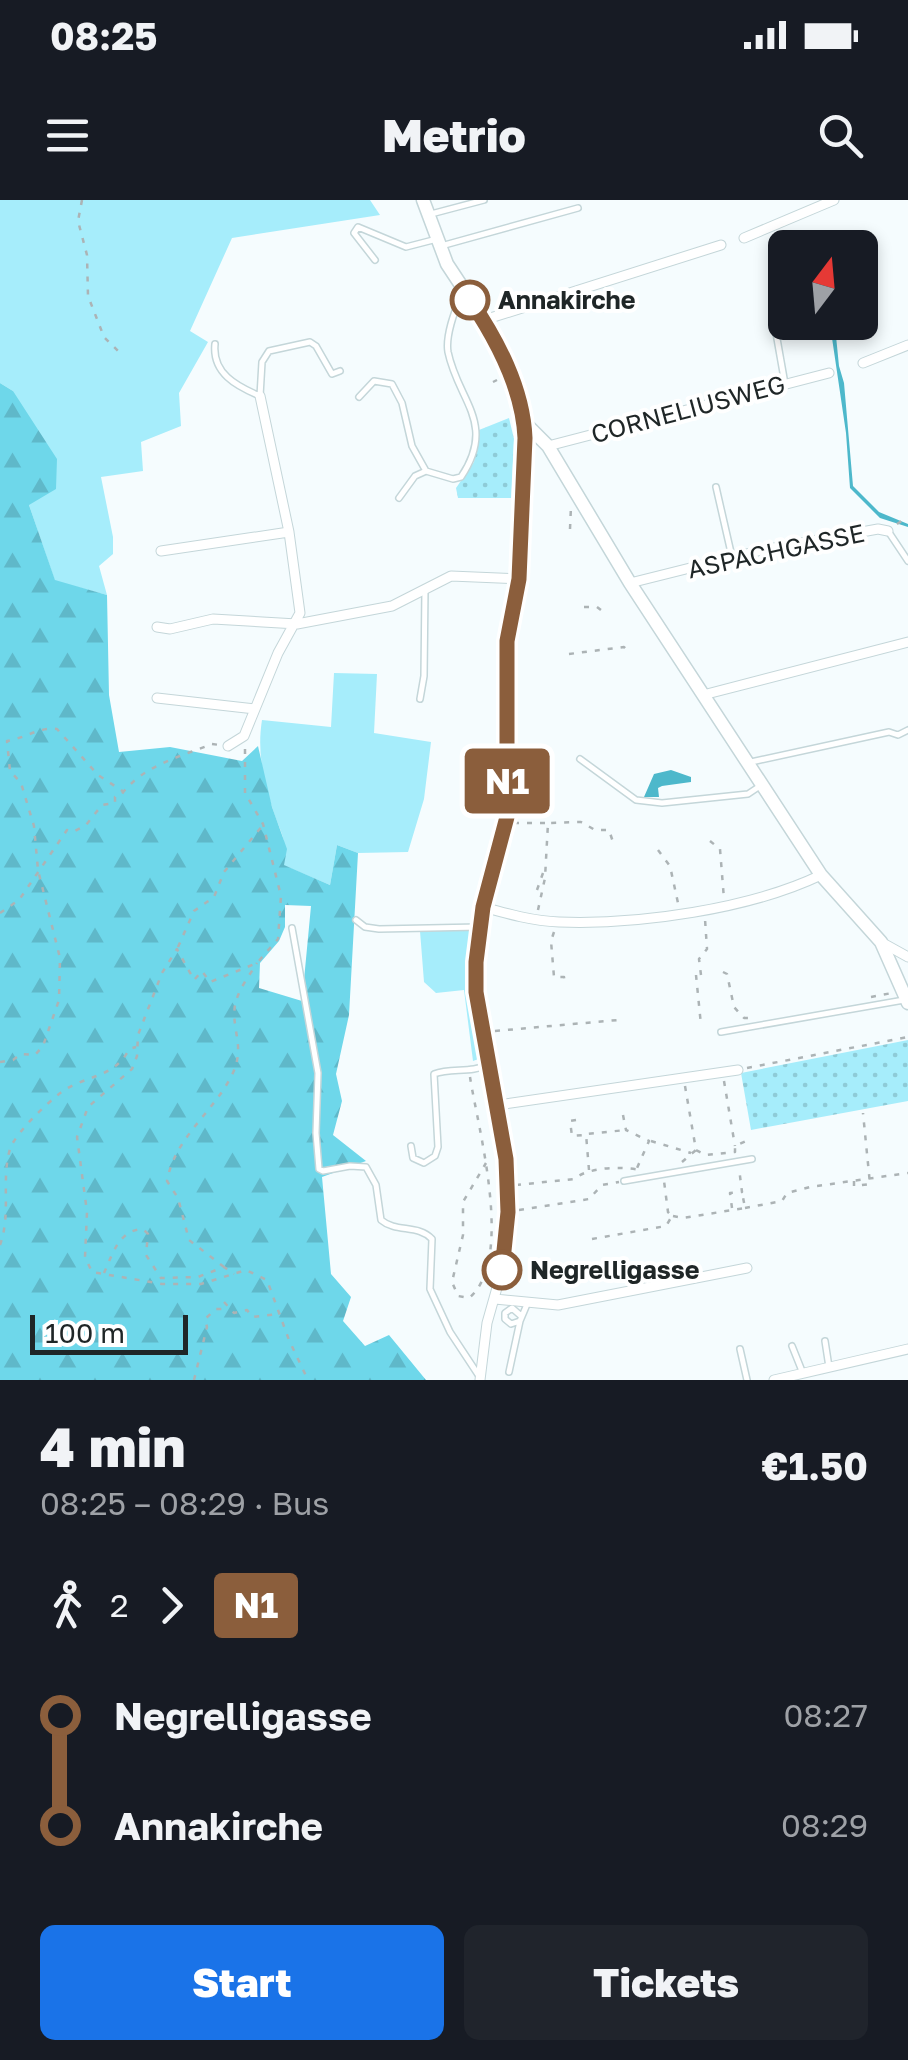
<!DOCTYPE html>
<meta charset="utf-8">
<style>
body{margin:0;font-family:"Golos Text",sans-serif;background:#20242c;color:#f1f3f6;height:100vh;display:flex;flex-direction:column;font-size:38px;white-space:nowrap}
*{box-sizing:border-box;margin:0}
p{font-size:32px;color:#9ea1a6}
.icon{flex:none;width:55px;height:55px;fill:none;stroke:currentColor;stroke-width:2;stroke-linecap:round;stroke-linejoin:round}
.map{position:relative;height:1180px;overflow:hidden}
.drawer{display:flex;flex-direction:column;background:#171b24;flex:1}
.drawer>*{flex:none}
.badge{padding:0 20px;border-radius:8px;font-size:35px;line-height:65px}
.needle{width:65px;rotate:16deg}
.buttons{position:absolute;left:768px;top:30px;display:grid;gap:20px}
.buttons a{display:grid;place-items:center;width:110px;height:110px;border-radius:15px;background:#171b24;box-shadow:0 5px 15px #0003;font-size:50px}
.scale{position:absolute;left:30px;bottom:25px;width:158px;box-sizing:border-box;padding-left:10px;border:5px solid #1f2627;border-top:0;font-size:28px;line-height:35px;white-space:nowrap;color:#1f2627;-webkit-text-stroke:8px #fff;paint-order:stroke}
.map>.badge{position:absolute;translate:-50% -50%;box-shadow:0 0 0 5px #fff}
.legs{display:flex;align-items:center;gap:15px;height:110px;padding:0 40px;font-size:32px}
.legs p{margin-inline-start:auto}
.summary{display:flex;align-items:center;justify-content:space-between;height:170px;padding:0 40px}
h1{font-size:55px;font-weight:800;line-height:75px}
.action{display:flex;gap:20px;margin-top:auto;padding:20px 40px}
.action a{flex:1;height:115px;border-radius:15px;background:#1a73e8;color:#fff;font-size:40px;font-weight:800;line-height:115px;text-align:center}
.action a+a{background:#20242c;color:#f1f3f6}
ul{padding:0 40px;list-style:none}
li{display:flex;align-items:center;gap:35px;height:110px;font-size:38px}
li i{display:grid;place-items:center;width:15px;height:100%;margin:0 12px;background:currentColor}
li i::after{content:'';width:25px;height:25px;margin:-12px;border:8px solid;border-radius:50%;background:#171b24}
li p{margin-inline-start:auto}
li:first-child i{background:linear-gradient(#0000 50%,currentColor 0)}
li:last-child i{background:linear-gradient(currentColor 50%,#0000 0)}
.status{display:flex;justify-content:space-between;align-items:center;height:70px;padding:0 50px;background:#171b24;direction:ltr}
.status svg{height:28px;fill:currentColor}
header{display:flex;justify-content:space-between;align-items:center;height:130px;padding:0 40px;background:#171b24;font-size:45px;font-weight:800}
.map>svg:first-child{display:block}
</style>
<div class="status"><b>08:25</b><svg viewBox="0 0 49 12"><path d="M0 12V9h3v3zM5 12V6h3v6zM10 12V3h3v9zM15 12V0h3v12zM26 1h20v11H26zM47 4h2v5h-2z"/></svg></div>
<header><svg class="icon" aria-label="menu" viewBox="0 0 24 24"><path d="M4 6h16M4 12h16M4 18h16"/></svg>Metrio<svg class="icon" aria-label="search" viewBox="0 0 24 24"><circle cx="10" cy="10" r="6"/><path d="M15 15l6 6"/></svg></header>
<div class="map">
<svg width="908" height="1180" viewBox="0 0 908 1180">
<defs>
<pattern id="forest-firs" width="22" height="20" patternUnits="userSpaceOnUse" patternTransform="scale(2.5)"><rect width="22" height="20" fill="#6ed7ea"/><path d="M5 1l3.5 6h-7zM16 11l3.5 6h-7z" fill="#5fb8c9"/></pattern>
<pattern id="park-dots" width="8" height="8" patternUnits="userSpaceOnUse" patternTransform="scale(2.5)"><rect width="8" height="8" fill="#a6edfb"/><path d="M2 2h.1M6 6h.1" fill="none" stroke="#8ecbd7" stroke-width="1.8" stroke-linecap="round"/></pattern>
</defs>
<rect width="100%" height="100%" fill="#f5fcfe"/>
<!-- grass -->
<path fill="#a6edfb" d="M0,0H370L380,15L232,38L190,131L208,142L179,193L181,226L141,242L143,271L101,277L113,337V354L99,366L107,395L55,381L29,305L13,191L0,183Z
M334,473L377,474L374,533L431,542L424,599L408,652L358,653L337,645L330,685L283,665C289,642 280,632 273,610C263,580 257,551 262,520L331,527Z
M420,731H471L470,787L481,858L473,861L464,790L436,793L424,782Z"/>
<!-- forest -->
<path fill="url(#forest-firs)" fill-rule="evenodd" d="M0,183L13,191L57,259L56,289L29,305L55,380L107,395L109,495L119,552L170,547L242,561L258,546L272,607L287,649L284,665L330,685L337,645L358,653L349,815L336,874L342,901L333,935L366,961L322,977L331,1074L351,1097L343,1121L365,1146L389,1135L426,1180H0ZM285,705L311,706L302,801L259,788L260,763L279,741L285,727Z"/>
<!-- park -->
<path fill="url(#park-dots)" d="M509,218L514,239L511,298H458L456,288L474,262L479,230Z
M908,840V901L751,930L741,873Z"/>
<!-- water -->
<path fill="#4db8cb" d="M809,123L825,126L836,136L839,166L844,183L853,286L879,312L908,324V327L880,318L850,288L846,233L832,138L824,129Z
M671,570L691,577V582L662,586L658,588L659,597H644L654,574Z"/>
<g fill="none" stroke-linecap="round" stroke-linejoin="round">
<!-- lane casing -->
<g stroke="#c4d6d9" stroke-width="8">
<path id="lane" d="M431,14L484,0
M441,46L578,8
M375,60L354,33L358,27L406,47L437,39
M776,133L785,184
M215,144C212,173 236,186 260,196L262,162L269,151L310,142L316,146L332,174L340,171
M359,197L374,181L392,184L402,203L412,246L426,271L453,279L461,277C497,223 458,201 448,152C445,135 456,108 462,92
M716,287L732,357
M399,298L415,276L426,271
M888,331L908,361
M420,499L424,476L425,389
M580,559L636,600L662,603L748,594L760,586
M751,562L889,532L898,535L908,530
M356,720L365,727L379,729L479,727
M292,728L318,873L316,933L319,969L323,971L350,966L366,967L376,985L381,1020C396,1033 418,1024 432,1039L430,1089L450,1132L479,1176
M721,832L904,800
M411,946L413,958L424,963L435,956L438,947L434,874C452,867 471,874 489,864
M624,981L752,959
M520,1115L512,1108L505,1113V1119L511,1124L520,1121L528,1102
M825,1141L829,1167
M792,1146L802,1171
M740,1149L747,1180
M509,1172L520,1121"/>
</g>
<!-- street casing -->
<g stroke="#c4d6d9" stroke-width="11">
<path id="street" d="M744,38L834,0
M484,120L721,45
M863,163L908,145
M548,246L829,173
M161,351L289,332
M630,383L762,350L878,329L888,331
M157,427L170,429L213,419L297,424L392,406L451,376L519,379
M703,495L908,442
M157,498L255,509
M228,546L244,536L278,453L300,413L289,332L260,196
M483,707C508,714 533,721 559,722C638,725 750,709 821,675
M881,742L908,757
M498,905L738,870
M495,1099L558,1105L747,1068
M480,1180L487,1123L502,1070L508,1012L506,959L475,791V762L483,707L507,617V441L519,379L524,222
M774,1180L908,1149"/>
</g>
<!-- secondary casing -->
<g stroke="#c4d6d9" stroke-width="15">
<path id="secondary" d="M423,0L447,64L484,120L508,167L524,222L548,246L630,383L821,675L881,742L908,803"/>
</g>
<!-- path -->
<path stroke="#acb3b5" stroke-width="2.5" stroke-dasharray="5 8" stroke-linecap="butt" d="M82,0L78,21L87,55L88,96L104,137L119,152
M493,182L497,180
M897,324L908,317
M570,329L571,306
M584,407H597L606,414
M569,454L624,447L630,454
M245,549V593L263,624L281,696L278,739L257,763L210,782L202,771L194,780L177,749L162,773L138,835L137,856L132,869L88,907L77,937L87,1012L85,1057L92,1072L162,1084H201L246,1070L267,1080L289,1140L308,1180
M514,623H546
M710,641L720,649L724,699
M658,650L670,666L678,703
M537,690L543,673
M538,710L545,678L548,623L581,622L595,630H609L614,645
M0,713L19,700L67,630L73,632L86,625L102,605L115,603V597L121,595C142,566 179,557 212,544L220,545
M554,732L551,741L554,777H564L565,786
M178,747L194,711L214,697L224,672L263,625
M723,772L727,774L734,807L744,818H750
M696,775L701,825
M701,775L699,759L707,749L705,719
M871,797L892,793
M495,831L618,820
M0,862L13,860L21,854L35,855L43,846L59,800L60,758L38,670L34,626L21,583L10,571L7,541C26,538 38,527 57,529L98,575L124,592
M747,868L908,837
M470,877C478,929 515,1060 469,1098L458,1096L452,1082L463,1035V1002L486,963
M724,881L735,946
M685,886L696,950L706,955L735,952V946L746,941
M623,915L626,930L649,941L637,968
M576,920L570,921L572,936L584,935
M651,941L691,953
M682,962L696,950
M589,970L586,934L626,930
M854,981V986L870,984L863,913
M516,985L574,979C588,967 622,966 640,970
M732,1008L730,993L742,992L739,968
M745,1008L782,1001L787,993L810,987L908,973
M519,1010L589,999L602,985L619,982
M673,1016L683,1018L745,1008L742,992
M592,1039L666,1026L672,1016L668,1012L664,981
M0,1045C12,1012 0,978 11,946C22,927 42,908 59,894C82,875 115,879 129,849L136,847
M224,1067L189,1040L178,998L167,981C175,937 213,913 232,875C246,846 231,831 235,805C238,790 249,776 257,763
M104,1073C113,1053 119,1030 143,1029L148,1034L146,1055L161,1078L198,1077L224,1067L234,1074
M194,1180L207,1127L205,1119L216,1109H222L224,1102L234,1113L247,1110L252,1117L278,1114"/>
<!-- lane -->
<use href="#lane" stroke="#fff" stroke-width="5"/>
<!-- street -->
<use href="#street" stroke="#fff" stroke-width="9"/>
<!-- secondary -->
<use href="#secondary" stroke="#fff" stroke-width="12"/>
</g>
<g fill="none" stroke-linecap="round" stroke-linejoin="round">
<!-- line-1 casing -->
<g stroke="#fff" stroke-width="22">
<path id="line-1" d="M470,100C497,140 523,188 525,238L519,379L507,441V617L483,707L476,762V792L506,959L508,1012L502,1070"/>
</g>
<!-- line-1 -->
<use href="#line-1" stroke="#8b5e3c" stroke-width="15"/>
</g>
<!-- markers -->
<g fill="#fff" stroke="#8b5e3c" stroke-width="5">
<circle cx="470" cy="100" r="18"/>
<circle cx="502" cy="1070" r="18"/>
</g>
<g text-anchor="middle" stroke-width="8" stroke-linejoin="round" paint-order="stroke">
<!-- stop labels -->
<g font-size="25" font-weight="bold" fill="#1f2627" stroke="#fff" text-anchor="start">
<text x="498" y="109">Annakirche</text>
<text x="530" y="1079">Negrelligasse</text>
</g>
<!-- street labels -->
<g font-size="25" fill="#1f2627" stroke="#fff">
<text transform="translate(688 209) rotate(-15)" y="9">CORNELIUSWEG</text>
<text transform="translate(776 351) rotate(-12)" y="9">ASPACHGASSE</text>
</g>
</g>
</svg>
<div class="buttons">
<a><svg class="needle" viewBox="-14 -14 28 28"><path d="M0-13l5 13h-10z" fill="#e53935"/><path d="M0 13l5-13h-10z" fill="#9ea1a6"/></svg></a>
</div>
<div class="scale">100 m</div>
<b class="badge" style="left:507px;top:581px;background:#8b5e3c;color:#fff">N1</b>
</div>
<section class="drawer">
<div class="summary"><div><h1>4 min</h1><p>08:25 – 08:29 · Bus</p></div><b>€1.50</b></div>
<div class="legs"><svg class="icon" aria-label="walk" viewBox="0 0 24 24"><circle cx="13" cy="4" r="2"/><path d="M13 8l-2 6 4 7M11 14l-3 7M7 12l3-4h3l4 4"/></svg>2<svg class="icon" aria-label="forward" viewBox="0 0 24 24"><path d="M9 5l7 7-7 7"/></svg><b class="badge" style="background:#8b5e3c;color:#fff">N1</b></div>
<ul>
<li><i style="color:#8b5e3c"></i><b>Negrelligasse</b><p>08:27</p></li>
<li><i style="color:#8b5e3c"></i><b>Annakirche</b><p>08:29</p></li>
</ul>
<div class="action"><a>Start</a><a>Tickets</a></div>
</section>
